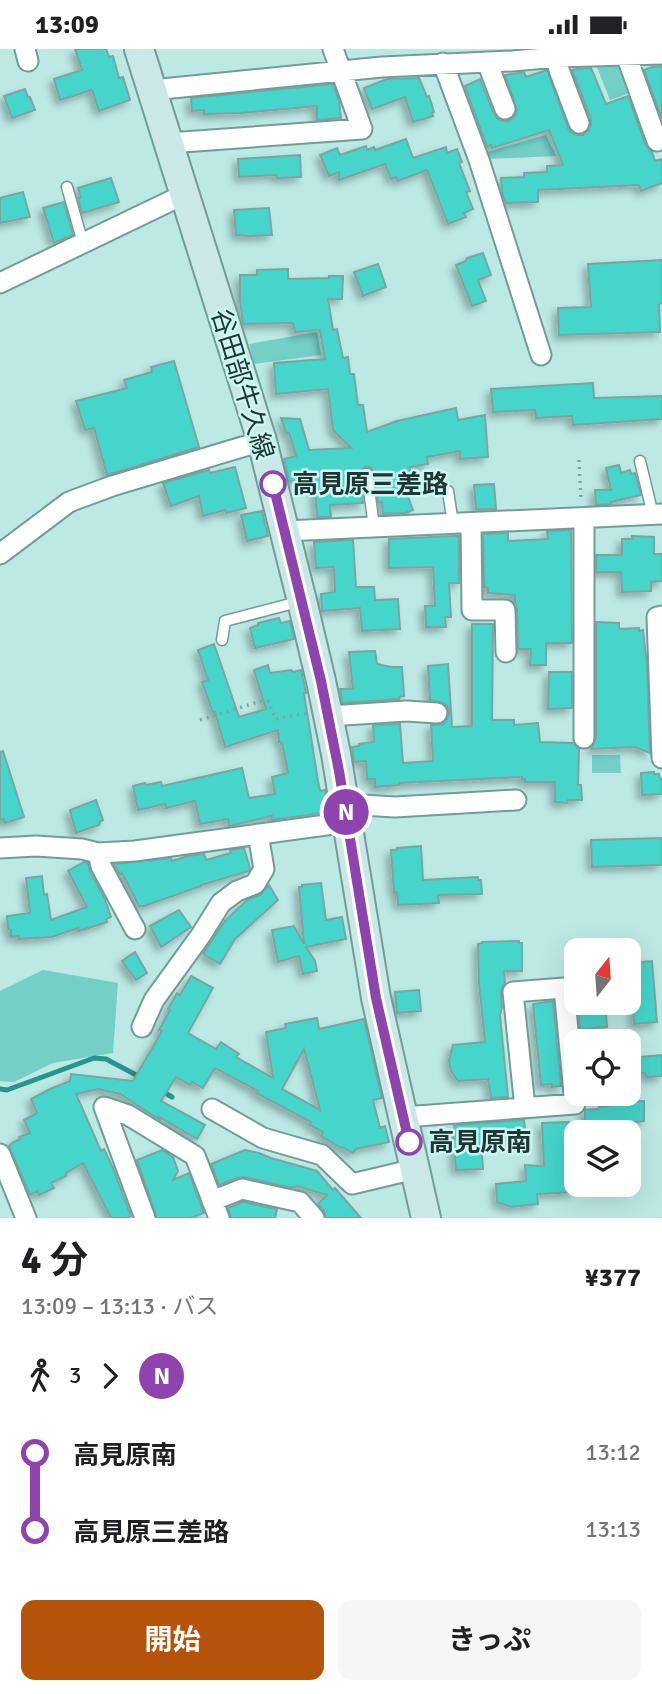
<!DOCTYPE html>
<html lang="ja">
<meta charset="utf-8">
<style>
body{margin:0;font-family:Signika,"Noto Sans JP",sans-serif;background:#f6f6f6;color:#202124;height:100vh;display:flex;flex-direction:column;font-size:26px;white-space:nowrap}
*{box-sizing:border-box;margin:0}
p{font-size:23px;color:#757577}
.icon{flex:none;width:38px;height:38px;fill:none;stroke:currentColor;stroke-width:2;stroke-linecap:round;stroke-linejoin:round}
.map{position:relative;height:1169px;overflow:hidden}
.side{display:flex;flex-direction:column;background:#fff;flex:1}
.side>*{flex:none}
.badge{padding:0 14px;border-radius:23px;font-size:24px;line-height:46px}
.needle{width:46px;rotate:17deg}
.controls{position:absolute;left:564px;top:889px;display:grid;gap:14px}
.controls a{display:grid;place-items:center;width:77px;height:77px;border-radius:14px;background:#fff;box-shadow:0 7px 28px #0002;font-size:35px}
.map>.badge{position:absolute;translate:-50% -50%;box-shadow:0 0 0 4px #fff}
.legs{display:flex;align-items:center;gap:10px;height:77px;padding:0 21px;font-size:23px}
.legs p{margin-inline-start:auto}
.headline{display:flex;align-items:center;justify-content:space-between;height:119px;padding:0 21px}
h1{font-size:38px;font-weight:700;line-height:52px}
.action{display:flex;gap:14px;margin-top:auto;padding:14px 21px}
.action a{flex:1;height:80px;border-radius:14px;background:#b45309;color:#fff;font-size:28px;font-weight:700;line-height:80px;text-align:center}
.action a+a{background:#f6f6f6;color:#202124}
ul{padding:0 21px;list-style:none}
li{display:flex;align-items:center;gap:24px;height:77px;font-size:26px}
li i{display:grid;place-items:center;width:10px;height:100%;margin:0 9px;background:currentColor}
li i::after{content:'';width:18px;height:18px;margin:-9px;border:5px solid;border-radius:50%;background:#fff}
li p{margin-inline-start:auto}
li:first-child i{background:linear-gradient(#0000 50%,currentColor 0)}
li:last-child i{background:linear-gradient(currentColor 50%,#0000 0)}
.status{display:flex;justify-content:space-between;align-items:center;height:49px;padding:0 35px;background:#fff;direction:ltr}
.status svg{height:19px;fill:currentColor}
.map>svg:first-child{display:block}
</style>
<div class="status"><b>13:09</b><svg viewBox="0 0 49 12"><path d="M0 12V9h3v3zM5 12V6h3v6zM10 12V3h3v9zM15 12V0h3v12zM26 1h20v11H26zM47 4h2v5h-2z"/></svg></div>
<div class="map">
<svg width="662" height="1169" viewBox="0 0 662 1169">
<defs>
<filter id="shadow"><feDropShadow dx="-4.5" dy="4.5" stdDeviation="3.5" flood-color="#0004"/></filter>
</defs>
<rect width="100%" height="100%" fill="#bce9e4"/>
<!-- green -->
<path fill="#74cfc7" d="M596,16H621L630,44L610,51Z
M546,86L556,107L489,110L487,103Z
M317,283L321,306L254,315L249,295Z
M592,706H620L621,724H592Z
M43,921L118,934L113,1004L53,1014L14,1033L0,1032V942Z"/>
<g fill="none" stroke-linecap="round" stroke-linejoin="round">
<!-- stream -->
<path stroke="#25958e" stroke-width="5" d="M0,1040L7,1041L94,1009L106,1010L140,1028
M160,1041L172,1048"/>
</g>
<!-- building -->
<path fill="#45d5cb" stroke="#7aa5a1" stroke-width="2" fill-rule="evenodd" filter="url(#shadow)" d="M75,0H106L109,8L113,7L119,29L123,28L130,51L99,62L92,41L60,51L54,30L82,21Z
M662,17V70L644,21L652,18Z
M591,19L606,55L628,47L646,97L652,103L655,112L662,110V134L641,142L639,136L538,141V153L506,154L502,144L501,129L524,128V124L547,123V117L563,116L549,81L492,99L491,96L487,98L465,37L480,30L494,65L498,70L502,72H509L515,67L517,61L505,26L524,23L526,28L547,21L568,79L572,84L578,86H583L589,81L591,75V70L572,21L577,20Z
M419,29L427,48L429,47L434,63L432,64L433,67L413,73L405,48L372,60L364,39L387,30Z
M333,35L339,52L341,69L317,71V57L241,64L204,65V61L192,62L191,49Z
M25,40L28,48H30L35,61L12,69L4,47Z
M406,90L413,109L446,98L447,104L457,100L462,113L459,114L470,142L466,143L473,160L464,164L466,168L448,175L427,121L398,132L396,128L391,130L385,115L339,131V123L329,127L320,106L337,99L340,106L366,97L367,101L374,98L375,101Z
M300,106L301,128L277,129L276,126L239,128L238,110Z
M111,129L119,153L82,164L78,149L81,148L78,139Z
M23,143L30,168L0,174V149Z
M64,153L73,186L54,194L43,159Z
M269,159L272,186L249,187L236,186L234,161Z
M483,204L491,226L478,231L486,252L472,257L456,216L466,212L467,209Z
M662,211V254L659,255L660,283L559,286L558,259L591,258L588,215Z
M378,215L386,238L363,247L354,223Z
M288,220V230L329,229V227H343L342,250H328L333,281L337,280L343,309L348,308L350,325H354L358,356H363L367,383L397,372L456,359L458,371L485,366L488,408L460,410V402L427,408L428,415L410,418L411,424L400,427L413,461L406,464L383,465L382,453H378L374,423L370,418H365L360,422V425L363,454L330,456L331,468H317L314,428L289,433L284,410L296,407L289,384H286L281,369L300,370L309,401L351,399L333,381L328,340L276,345L274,314L325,310L320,281L295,283L293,274L243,275L240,252V226H257V221Z
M174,312L199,398L107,426L94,379L85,381L76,352L127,339L124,331L152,323L151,318Z
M593,334L594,349L662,347V370L573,376L572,367L536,369L535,361L493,363L491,340Z
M619,416L621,424L630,421L631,425L635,424L641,446L611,453V455L596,456L595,441H611L606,419Z
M235,418L246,459L226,464L225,461L203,467L199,447L171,457L163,434L209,421L210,424Z
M494,435L496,460H476L474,436Z
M262,462L268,487L247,492L241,466Z
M571,481L572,594H546V616H530L531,600H518L517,561L515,554V546L488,544V539L484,538L483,485L508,484V492L548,490L547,482Z
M454,487H459V534H449L451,568H445L446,578H426L425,557H435L433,518L389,519V490Z
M632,487L654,488V505H662V532L651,533V542L622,543L621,523H596V506H622V490H632Z
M353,491L356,538H374L375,551L398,550L400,580L362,582L360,559L322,562L321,545L335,543L334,518L316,519L314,493Z
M279,569L281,574L290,572L294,590L255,599L250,579L258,576V574Z
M596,573L619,574V580L639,579V582L643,581L647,618L650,704L635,698L591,700L596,689Z
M472,575H493L492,671H514V676L538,674L540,693L573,694L579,700L578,736H581L582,751H568L567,754L555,753V733H525V730H522V728L399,734V736L375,738V730H367L366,712L354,713L352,698L359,697V695L374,693L373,676L400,675L403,714L433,712L431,676L443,675L447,670L449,664L448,658L443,654L430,651L428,617L448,615L452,678L472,677Z
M214,595L239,668L266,660L254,621L268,616L270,624L291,621L293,623L301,621L306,644H304L318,732L320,742L325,741L329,763L272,771V767L229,777L228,770L200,775L195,752L166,759L165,755L138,761L133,737L145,734L146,736L161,733L162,737L242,719L249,749L275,745L272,728L288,724L282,694L279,693L278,681L225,698L215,663L213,664L202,633L208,631L198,601Z
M375,602L377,615L391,618H402L404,647L399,648V650L342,654L340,640H353L349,603Z
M549,623H572V659L548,660Z
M3,702L24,768L5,774L3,770L0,771V703Z
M654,723V725H659L660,730H662V745L642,746L641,724Z
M96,751L103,771L100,773L99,776L76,784L70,761Z
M662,789V816L592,818L591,791Z
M421,797L423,831L478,828V831H481L482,845L438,846L439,854L398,856L397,843H394L391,801H397V799Z
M244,799L250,819L249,822L201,836V837L144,857H139L122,824L120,826L114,815L171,809L172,812L188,807L204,805L206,811L231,804L230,801Z
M84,813L88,814L90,823L104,848L111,868L106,870L107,873L79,882L78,879L52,888L19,890V887L11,888V881L8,880L7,867L30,864L26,829L42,827L44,846L47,845L51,871L87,858L68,822Z
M321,834L326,871L342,868L346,890L306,898L315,912L317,922L303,925L299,907L278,913L272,881L294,877L304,895L299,838H302V836Z
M269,836L278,851L235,890L220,915L203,905L225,872L247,851L260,846Z
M179,861L191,878L161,898L150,877Z
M519,892V894H522V922H504L505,934L502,939L501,944L502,958L500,966L501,977L508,1048L491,1049L488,1030L458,1032L451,1022L449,1011L453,996L485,993L479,934L478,895L482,894V893Z
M135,903L147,924L136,931L122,912Z
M652,912L657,973L634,975L629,914Z
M191,927L213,939L188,984L216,1000L221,993L239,1005L236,1008L273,1029L266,983L286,979L285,975L317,969L319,980L364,970L382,1049L373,1051L380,1079L385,1077L389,1093L356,1100L353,1104L342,1098L341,1099L321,1087L323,1083L310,1076L311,1073L256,1044L258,1042L215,1019L203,1039L192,1033L190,1036L176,1028L161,1052L205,1076L197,1090L159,1068L160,1071L120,1045L98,1040L76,1045L101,1102L104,1100L113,1119L131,1167L128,1169H111L83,1114L66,1124V1127L51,1134L54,1139L39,1146L37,1142L30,1146L9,1097L12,1094L20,1090L19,1088L30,1084L24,1071L37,1064L31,1050L50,1040L70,1032L71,1025L133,1032L162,982L159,981L170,961L168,960L177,944L180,946ZM304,1000L320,1061L282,1040Z
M419,941L421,962L397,964L395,943Z
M553,952L561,1037L552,1038V1035L541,1036L533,955Z
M578,954H605L607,978L580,980Z
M662,1006V1027L647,1028L645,1024H639L638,1022H629L628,1009Z
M644,1052V1072L635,1073V1083H617V1078L597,1080L585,1079V1061L598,1060L599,1058L619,1056L618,1053Z
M524,1071L526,1088L514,1089L513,1091L481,1092L483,1120L456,1121L453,1086H455L454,1076Z
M569,1073L574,1143L537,1145L538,1155L511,1158L497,1153L496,1135L526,1132L525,1116L544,1117L542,1074Z
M162,1101L173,1108L178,1122L173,1131L189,1124L204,1164L190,1169H157L137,1111Z
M245,1101L259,1104L271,1109L317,1122L333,1141L335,1139L361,1169H326L324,1162L318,1155L327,1146L297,1137L292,1139L244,1128L237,1129L219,1136L211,1115Z
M243,1153L277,1160L275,1169H231L228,1159Z"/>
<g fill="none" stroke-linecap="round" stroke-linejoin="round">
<!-- service casing -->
<g stroke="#719d98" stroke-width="13">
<path id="service" d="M67,138L83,194
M640,412L653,466
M367,425L374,478
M448,442L453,475
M222,591L225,572L298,553"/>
</g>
<!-- minor casing -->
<g stroke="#719d98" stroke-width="23">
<path id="minor" d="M25,0L28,12
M555,0L559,21L579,74
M624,0L657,92
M487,13L505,60
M443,14L479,111L541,306
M152,41L382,18L512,12L557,8L662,5
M169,94L362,80L333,0
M0,234L185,145
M584,469V689
M471,474L472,561H505L506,603
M285,482L662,465
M0,505L69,453L112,437L262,392
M662,567L657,568L662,709
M329,667L406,662L437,664
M345,755L395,758L516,751
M0,799L36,797L82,800L98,804L135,802L348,773
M98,804L101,817L135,880
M142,978L154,951L201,886L221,854L237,842L255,835L264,820L258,785
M212,1060L263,1089L322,1106L352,1135L415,1120
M404,1068L575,1055L564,939L513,943L525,1059
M0,1105L26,1169
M212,1152L242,1140L300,1153L314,1169
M145,1169L104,1058L128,1066L195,1107L219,1169"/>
</g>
<!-- secondary casing -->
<g stroke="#719d98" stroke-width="32">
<path id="secondary" d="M139,0L262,392L302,552L321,632L336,705L376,949L426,1169"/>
</g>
<!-- path -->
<path stroke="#81a4a0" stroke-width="3.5" stroke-dasharray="2 5" stroke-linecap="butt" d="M579,411L581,451
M200,671L261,652H268L276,670L306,664"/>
<!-- service -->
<use href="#service" stroke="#fff" stroke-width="10"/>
<!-- minor -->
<use href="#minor" stroke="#fff" stroke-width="19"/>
<!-- secondary -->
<use href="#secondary" stroke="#cae9e6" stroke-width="28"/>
</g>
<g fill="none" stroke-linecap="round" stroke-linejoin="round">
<!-- line-1 casing -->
<g stroke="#fff" stroke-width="16">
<path id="line-1" d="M273,435L321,632L339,722L376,949L409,1093"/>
</g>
<!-- line-1 -->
<use href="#line-1" stroke="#8e44ad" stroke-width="10"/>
</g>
<!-- markers -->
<g fill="#fff" stroke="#8e44ad" stroke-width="3.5">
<circle cx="273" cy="435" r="12"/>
<circle cx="409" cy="1093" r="12"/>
</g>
<g text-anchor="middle" stroke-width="5" stroke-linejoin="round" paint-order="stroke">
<!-- street labels -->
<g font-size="26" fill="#223433" stroke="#c9f7f2">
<text transform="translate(243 335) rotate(73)" y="9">谷田部牛久線</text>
</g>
<!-- stop labels -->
<g font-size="26" font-weight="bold" fill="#223433" stroke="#c9f7f2" text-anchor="start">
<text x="292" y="444">高見原三差路</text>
<text x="428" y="1102">高見原南</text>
</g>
</g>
</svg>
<div class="controls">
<a><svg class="needle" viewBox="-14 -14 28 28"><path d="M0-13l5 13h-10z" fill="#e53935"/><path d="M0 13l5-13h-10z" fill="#757577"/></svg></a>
<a><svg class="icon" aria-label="locate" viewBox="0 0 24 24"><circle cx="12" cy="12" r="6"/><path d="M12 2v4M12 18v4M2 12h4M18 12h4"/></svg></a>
<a><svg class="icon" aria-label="layers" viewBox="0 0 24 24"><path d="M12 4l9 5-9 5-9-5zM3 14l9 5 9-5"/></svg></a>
</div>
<b class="badge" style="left:346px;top:763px;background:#8e44ad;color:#fff">N</b>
</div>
<section class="side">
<div class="headline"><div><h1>4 分</h1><p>13:09 – 13:13 · バス</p></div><b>¥377</b></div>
<div class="legs"><svg class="icon" aria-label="walk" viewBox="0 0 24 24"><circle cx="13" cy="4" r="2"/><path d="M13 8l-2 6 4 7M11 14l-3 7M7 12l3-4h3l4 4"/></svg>3<svg class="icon" aria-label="forward" viewBox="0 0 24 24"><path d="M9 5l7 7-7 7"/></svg><b class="badge" style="background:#8e44ad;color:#fff">N</b></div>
<ul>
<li><i style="color:#8e44ad"></i><b>高見原南</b><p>13:12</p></li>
<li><i style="color:#8e44ad"></i><b>高見原三差路</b><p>13:13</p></li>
</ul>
<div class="action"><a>開始</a><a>きっぷ</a></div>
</section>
